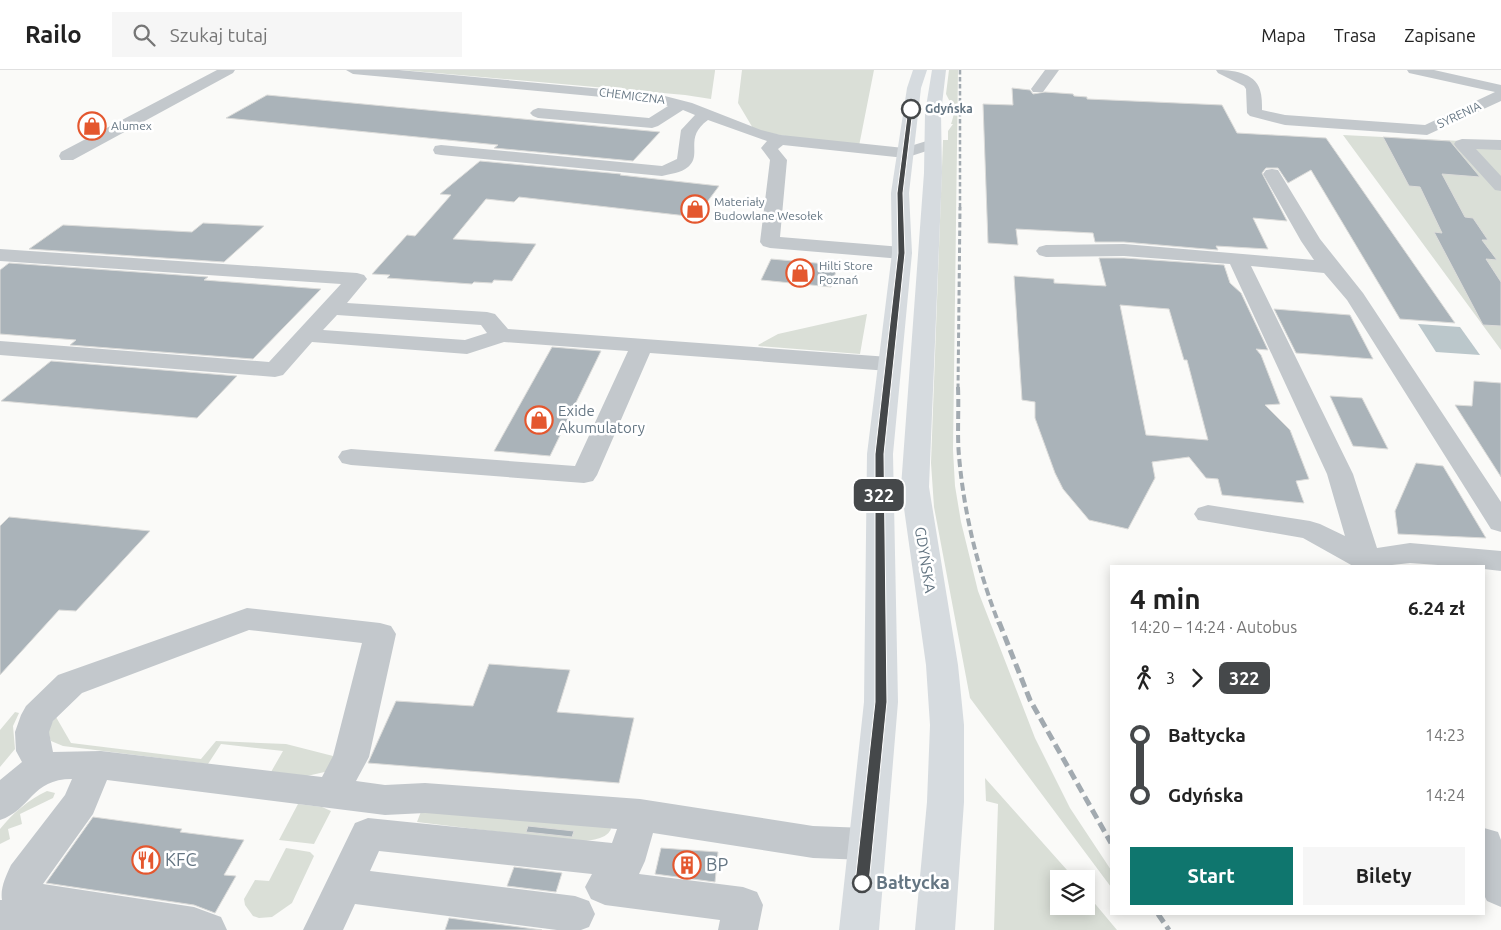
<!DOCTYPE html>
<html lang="pl">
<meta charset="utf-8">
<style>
body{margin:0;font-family:Ubuntu,sans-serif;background:#f6f6f6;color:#222;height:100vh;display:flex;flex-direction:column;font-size:19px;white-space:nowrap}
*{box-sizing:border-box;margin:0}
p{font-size:16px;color:#767676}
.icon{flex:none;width:28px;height:28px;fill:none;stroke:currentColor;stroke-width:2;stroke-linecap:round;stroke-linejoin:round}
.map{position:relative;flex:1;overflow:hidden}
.drawer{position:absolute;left:1110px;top:495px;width:375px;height:350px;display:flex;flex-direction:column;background:#fff;border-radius:0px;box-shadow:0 2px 12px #0003}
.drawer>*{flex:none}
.badge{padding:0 10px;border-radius:8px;font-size:18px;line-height:32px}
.tools{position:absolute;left:1050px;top:800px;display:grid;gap:10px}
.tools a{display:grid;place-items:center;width:45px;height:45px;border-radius:0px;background:#fff;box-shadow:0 2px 12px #0003;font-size:25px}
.map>.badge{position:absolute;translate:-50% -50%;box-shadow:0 0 0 2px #fff}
.legs{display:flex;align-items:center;gap:8px;height:55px;padding:0 20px;font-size:16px}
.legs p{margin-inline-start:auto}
.head{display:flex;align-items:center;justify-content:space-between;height:85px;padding:0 20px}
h1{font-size:28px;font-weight:600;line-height:38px}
.primary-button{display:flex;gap:10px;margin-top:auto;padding:10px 20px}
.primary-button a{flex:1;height:58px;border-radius:0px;background:#0f766e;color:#fff;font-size:20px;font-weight:600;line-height:58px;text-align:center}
.primary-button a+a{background:#f6f6f6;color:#222}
ul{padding:0 20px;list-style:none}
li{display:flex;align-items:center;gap:18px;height:60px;font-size:19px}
li i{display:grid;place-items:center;width:8px;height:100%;margin:0 6px;background:currentColor}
li i::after{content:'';width:12px;height:12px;margin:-6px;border:4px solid;border-radius:50%;background:#fff}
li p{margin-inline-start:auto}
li:first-child i{background:linear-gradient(#0000 50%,currentColor 0)}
li:last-child i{background:linear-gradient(currentColor 50%,#0000 0)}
header{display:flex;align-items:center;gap:30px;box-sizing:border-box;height:70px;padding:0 25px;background:#fff;border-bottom:1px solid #e0e0e0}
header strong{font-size:24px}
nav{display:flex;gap:28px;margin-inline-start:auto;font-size:18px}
.search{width:350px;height:45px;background:#f6f6f6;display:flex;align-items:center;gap:12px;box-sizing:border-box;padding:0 18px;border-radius:0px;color:#767676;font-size:19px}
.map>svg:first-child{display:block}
</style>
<header>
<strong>Railo</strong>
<div class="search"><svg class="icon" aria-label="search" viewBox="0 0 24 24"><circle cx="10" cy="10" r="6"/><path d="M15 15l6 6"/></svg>Szukaj tutaj</div>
<nav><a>Mapa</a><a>Trasa</a><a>Zapisane</a></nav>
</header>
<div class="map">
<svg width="1501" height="860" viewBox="0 0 1501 860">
<rect width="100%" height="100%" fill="#fafaf8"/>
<!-- green -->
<path fill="#dadfd7" d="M402,0H715V1L711,29L685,25Z
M742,0H874L859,76L801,69L754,60L738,33Z
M949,0H958L953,380L955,416L961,452L978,521L1035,668L1070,738L1111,800V817L970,628L934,437L931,393L943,70H948V61L953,54H951C957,37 952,37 946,24Z
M1343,65L1501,73V280Z
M867,244L860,284L759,276L758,275L778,264Z
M15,642L19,643L13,656L15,679L0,697V660Z
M56,647L71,673L201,689L216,671L286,674L337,687L329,701L307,706L271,702L283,681L221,674L208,694L63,676L51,671C47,660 49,656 56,647Z
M985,708L1075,809H1059V836H1086V823L1117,860H994L998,734L986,731Z
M47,721L55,723L53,728L20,744L22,754L8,759L10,769L0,774V759C13,743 28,730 47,721Z
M298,734L322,737L331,741L314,774L279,770Z
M422,739L609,755L611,759C606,771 585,771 574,771L417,752Z
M286,778L310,782L314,786L292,833L272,847L259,848L253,846L245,835L244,829L255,810L269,811Z"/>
<!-- water -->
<path fill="#bbc7cb" d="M1418,254L1460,257L1480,285L1436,282Z"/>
<!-- building -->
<path fill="#aab3b9" stroke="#dcdcda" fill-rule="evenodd" d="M1012,18L1030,20L1033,24L1045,22L1073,24L1074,26L1087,27V29L1222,35L1237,63L1326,68L1455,253L1400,249L1311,100L1288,113L1278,98H1266L1262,103L1287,151L1253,148L1268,179L1216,176L1218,180L1124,172H1095L1093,163L1016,159L1018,175L988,173L983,34L1013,35Z
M267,25L512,48L660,62L633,91L494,78L498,75L226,48Z
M1383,67L1450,71L1480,107L1442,104L1465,147L1473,148L1488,170H1482L1497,190L1486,189L1501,212V256L1483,255L1434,162L1442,163L1420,117L1409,116Z
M480,91L621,104L620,105L719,116L696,147L519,127L514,132L486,129L453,169L536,174L512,211L494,210L492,213L474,212L472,214L387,208L390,205L372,204L407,165L415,166L451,125L440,124Z
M203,153L264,156L224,192L29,179L63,155L192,162Z
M1099,188H1124L1224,195L1230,213L1241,223L1268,280L1256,279L1261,285L1280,334L1265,335L1290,360L1309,409L1296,411L1304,433L1222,425L1218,409L1206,408L1189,387L1152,392L1155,408L1128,459L1089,450L1063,419L1055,403L1035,348V332L1022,330L1014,206L1054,209V213L1106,216ZM1120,235L1169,239L1184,290H1187L1208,370L1146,365Z
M771,189L838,195L831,217L761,210Z
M9,193L208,207L204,210L321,219L253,289L70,275L76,270L0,264V200Z
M1274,239L1350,245L1373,289L1296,283Z
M552,277L601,281L550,386L494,381Z
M51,291L237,306L197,348L1,331Z
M1474,311L1501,313V407L1455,335L1472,336Z
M1330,326L1362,328L1388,379L1353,376Z
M1416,393L1443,396L1486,468L1398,464L1395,441Z
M9,447L150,461L76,541L59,540L0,605V456Z
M489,594L570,600L557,642L634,648L619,713L368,693L396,631L473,636Z
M93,747L182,759L180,762L244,770L224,805L236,806L215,843L194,835L46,813Z
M528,756L574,761L572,767L526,762Z
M661,778L718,782L715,812L655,804Z
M514,797L562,803L556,822L507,816Z
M449,848L542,860H445Z"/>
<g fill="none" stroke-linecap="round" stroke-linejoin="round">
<!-- minor -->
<path fill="#c3c8cc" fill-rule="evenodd" d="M217,0H235L233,3L73,90H61L59,86L61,82Z
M346,0H399L657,24L692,33L761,60L781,65L904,78L933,69L939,71L941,74L939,77L905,88L783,75L778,79L787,90L780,167L902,177L909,179L912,183L909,187L902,189L770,178L763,176L760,172L770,90L761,78L767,71L708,50C683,68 703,84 688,97C681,103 670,104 662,106L441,85L435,84L433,80L435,76L441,75L662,96L677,89L681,60L695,45L683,40L658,56L652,58L538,48L533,46L530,43L533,40L538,38L649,48L668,36L656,32L353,4Z
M1045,0H1059L1043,22H1033L1031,19Z
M1216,0C1231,0 1255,2 1260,20C1262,26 1262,34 1262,40L1285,45L1425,55L1495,22L1409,3L1407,0H1434L1501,15V31L1427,65L1285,55L1250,46L1247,43L1246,19L1244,16L1218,3Z
M1462,69L1501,70V80L1476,79L1501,106V121L1495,120L1456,77L1454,74L1456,71Z
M1272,99L1278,100L1320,169L1363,223L1501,432V462L1491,459L1347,230L1324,203L1251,196L1353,404L1377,478L1410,473L1501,481V501L1484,499V496H1452L1410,493L1383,496H1353L1303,468L1198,450L1194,444L1198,438L1208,435L1310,451L1320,454L1345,466L1327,404L1230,194L1124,186L1046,187L1039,185L1036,181L1039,177L1046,175L1124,174L1314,190L1301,171L1263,104L1266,100Z
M0,179L357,203L364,205L367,209L347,233L487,242L495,244L508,259L889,287L897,289L901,294L897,299L889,301L650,283L597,405L593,411L584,413L351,395L342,393L338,387L342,381L351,379L575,396L628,281L504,272L467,284L312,272L283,305L275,307L0,285V271L269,292L341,214L0,191ZM337,245L481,255L487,263L465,270L323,260Z
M247,538L380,553L391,556L396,564L369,687L356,711L385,715L425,713L640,729L813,756L866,758L880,762L885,774L880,786L866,790L813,788L653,763L645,791L639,804L743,817L757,822L763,835L758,860H718L720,850L605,835L591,829L585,817L592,804L379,781L370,801L575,826L589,831L595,844L589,857L581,860H557L355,834L343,860H303L355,753L368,748L612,773L617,759L425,743L385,745L107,710L93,744L43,814L194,837L221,847L227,860H0V830H2C0,818 6,806 11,795L65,725L72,709C31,709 31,740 0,750V710L22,692L16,681L15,662L21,645L26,636L58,605ZM249,560L362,573L333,686L322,707L101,681L53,682L49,662L53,651L82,623Z
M1484,758L1498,762L1501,770V837L1487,831L1484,825Z"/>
<!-- major -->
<path fill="#d6dbdf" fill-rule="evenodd" d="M913,0H927L921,18L909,123L912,183L893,384L898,632L879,860H839L864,632L867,384L892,183L891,123L907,18Z
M932,0H946L941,43L942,103L929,417L958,595L964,655V732L955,860H915L927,732L930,655L926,595L901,417L924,103L925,43Z"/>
<!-- rail-far3 -->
<path stroke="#a2aab0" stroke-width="2.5" stroke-dasharray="4.5 2.5" stroke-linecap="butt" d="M960,0V138"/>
<!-- rail-far2 -->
<path stroke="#a2aab0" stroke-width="3" stroke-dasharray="5.5 3" stroke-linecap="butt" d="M958,319L960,137"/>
<!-- rail-far1 -->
<path stroke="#a2aab0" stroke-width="4" stroke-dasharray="8 4" stroke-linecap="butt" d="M958,317C959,340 957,364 959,386C964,444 978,500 999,554"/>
<!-- rail -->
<path stroke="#a2aab0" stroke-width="5" stroke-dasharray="10 5" stroke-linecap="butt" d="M999,552L1030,630L1111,773
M1158,844L1169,860"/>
</g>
<!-- line-1 -->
<path fill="#45484a" stroke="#fff" d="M911,37L913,39L903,123L905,183L884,384L887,632L869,813L867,817L862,819L857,817L855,813L875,632V384L898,183L897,123L908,39Z"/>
<!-- icons -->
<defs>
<g id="shop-ring" transform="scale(1.4375)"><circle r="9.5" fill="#fff" stroke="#e4572e" stroke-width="1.5"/><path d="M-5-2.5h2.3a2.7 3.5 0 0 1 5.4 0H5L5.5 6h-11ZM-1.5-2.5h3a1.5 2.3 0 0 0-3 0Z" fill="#e4572e"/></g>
<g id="restaurant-ring" transform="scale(1.4375)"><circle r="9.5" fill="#fff" stroke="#e4572e" stroke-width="1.5"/><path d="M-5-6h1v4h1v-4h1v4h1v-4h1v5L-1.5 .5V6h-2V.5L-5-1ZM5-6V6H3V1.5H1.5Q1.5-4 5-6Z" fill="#e4572e"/></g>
<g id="building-ring" transform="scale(1.4375)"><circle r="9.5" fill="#fff" stroke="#e4572e" stroke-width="1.5"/><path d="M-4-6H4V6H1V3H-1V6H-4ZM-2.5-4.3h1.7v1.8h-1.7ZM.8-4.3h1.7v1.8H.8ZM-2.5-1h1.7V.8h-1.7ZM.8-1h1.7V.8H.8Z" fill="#e4572e"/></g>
</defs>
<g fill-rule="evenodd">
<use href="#shop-ring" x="92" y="56"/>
<use href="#shop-ring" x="695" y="139"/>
<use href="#shop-ring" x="800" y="203"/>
<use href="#shop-ring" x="539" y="350"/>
<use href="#restaurant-ring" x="146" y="790"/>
<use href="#building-ring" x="687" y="795"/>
</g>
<!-- markers -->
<g fill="#fff" stroke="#45484a" stroke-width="2.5">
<circle cx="911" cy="39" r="9"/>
<circle cx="862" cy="813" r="9"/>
</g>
<g text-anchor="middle" stroke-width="5" stroke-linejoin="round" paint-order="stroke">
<!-- far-street labels -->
<g font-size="12" fill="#657683" stroke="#fff">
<text transform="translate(632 26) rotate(7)" y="4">CHEMICZNA</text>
<text transform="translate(1459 45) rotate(-25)" y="4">SYRENIA</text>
</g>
<!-- far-stop labels -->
<g font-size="12" font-weight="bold" fill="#657683" stroke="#fff" text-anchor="start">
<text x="925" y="43">Gdyńska</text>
</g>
<!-- far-poi labels -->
<g font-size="12" fill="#657683" stroke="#fff" text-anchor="start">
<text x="111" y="60">Alumex</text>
<text x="714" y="136">Materiały<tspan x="714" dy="14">Budowlane Wesołek</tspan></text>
<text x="819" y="200">Hilti Store<tspan x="819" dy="14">Poznań</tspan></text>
</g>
<!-- poi labels -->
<g font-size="15" fill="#657683" stroke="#fff" text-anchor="start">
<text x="558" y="346">Exide<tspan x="558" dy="17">Akumulatory</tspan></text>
</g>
<!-- street labels -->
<g font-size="15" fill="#657683" stroke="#fff">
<text transform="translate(925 490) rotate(81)" y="5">GDYŃSKA</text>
</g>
<!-- near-poi labels -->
<g font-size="18" fill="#657683" stroke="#fff" text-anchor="start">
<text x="165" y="796">KFC</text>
<text x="706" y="801">BP</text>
</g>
<!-- near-stop labels -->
<g font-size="18" font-weight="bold" fill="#657683" stroke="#fff" text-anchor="start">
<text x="876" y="819">Bałtycka</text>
</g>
</g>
</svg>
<div class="tools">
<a><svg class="icon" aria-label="layers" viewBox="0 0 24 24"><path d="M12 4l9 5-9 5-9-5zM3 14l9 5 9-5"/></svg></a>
</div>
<b class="badge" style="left:879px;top:425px;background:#45484a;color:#fff">322</b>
<section class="drawer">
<div class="head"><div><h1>4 min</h1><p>14:20 – 14:24 · Autobus</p></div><b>6.24 zł</b></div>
<div class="legs"><svg class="icon" aria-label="walk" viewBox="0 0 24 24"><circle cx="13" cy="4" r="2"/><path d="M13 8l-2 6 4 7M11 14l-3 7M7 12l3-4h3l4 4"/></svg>3<svg class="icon" aria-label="forward" viewBox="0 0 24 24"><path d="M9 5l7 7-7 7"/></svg><b class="badge" style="background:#45484a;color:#fff">322</b></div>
<ul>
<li><i style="color:#45484a"></i><b>Bałtycka</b><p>14:23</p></li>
<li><i style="color:#45484a"></i><b>Gdyńska</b><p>14:24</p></li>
</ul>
<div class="primary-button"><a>Start</a><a>Bilety</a></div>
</section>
</div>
